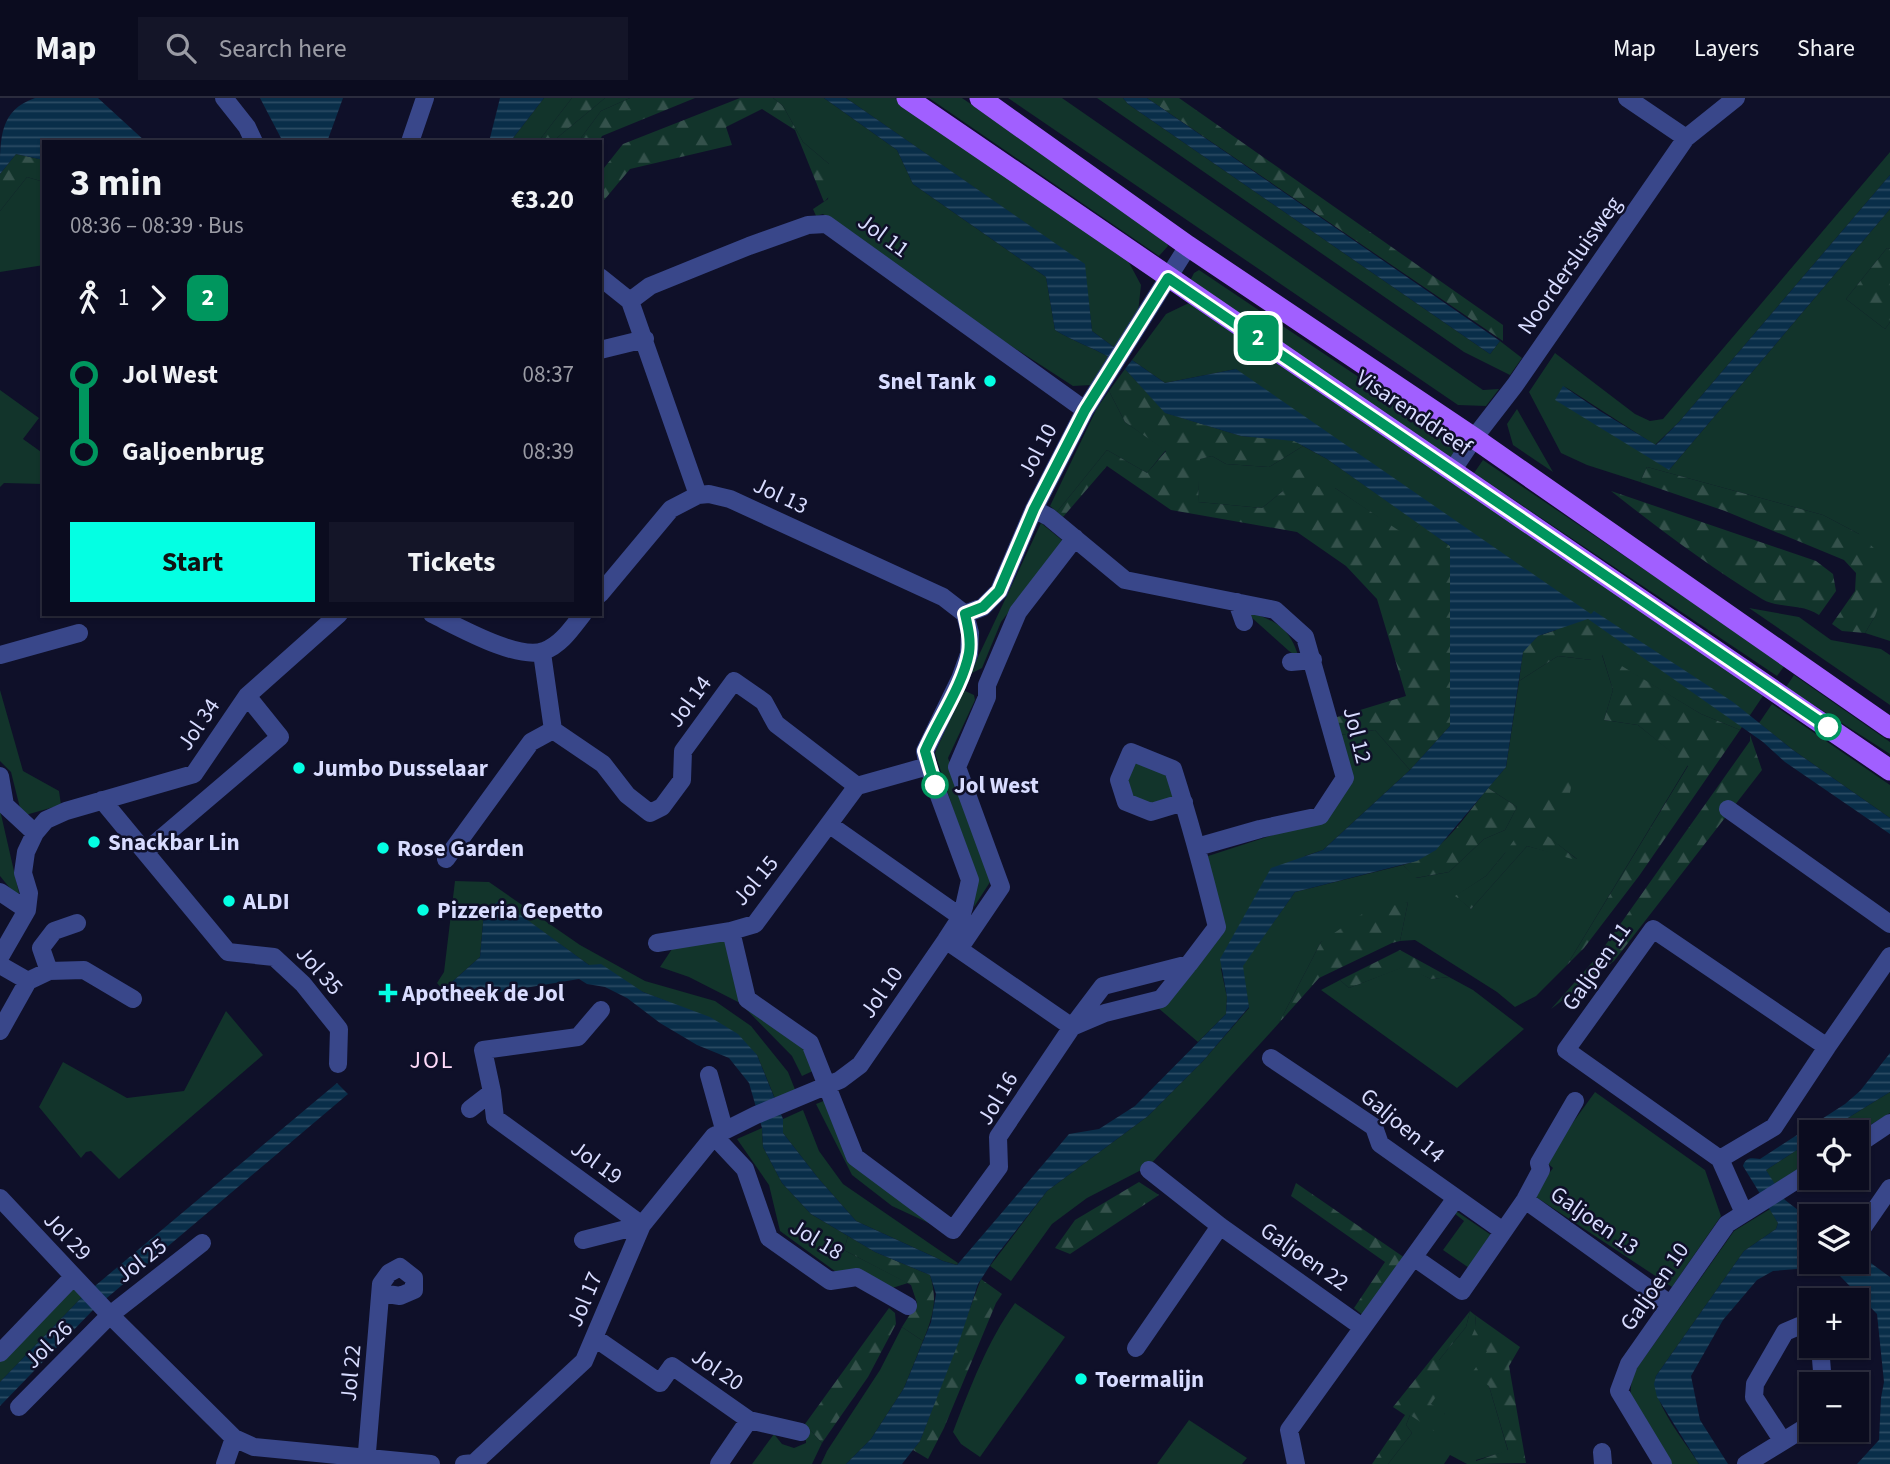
<!DOCTYPE html>
<meta charset="utf-8">
<style>
body{margin:0;font-family:"Source Sans 3",sans-serif;background:#141528;color:#f1f3f6;height:100vh;display:flex;flex-direction:column;font-size:26px;white-space:nowrap}
*{box-sizing:border-box;margin:0}
p{font-size:23px;color:#9a9ba4}
.icon{flex:none;width:38px;height:38px;fill:none;stroke:currentColor;stroke-width:2;stroke-linecap:round;stroke-linejoin:round}
.map{position:relative;flex:1;overflow:hidden}
.panel{position:absolute;left:42px;top:42px;width:560px;height:476px;display:flex;flex-direction:column;background:#0b0c1f;border-radius:0px;box-shadow:0 2px 5px #0004,0 0 0 2px #2b2c3d}
.panel>*{flex:none}
.badge{padding:0 14px;border-radius:10px;font-size:24px;line-height:46px}
.buttons{position:absolute;left:1799px;top:1022px;display:grid;gap:14px}
.buttons a{display:grid;place-items:center;width:70px;height:70px;border-radius:0px;background:#0b0c1f;box-shadow:0 2px 5px #0004,0 0 0 2px #2b2c3d;font-size:35px}
.map>.badge{position:absolute;translate:-50% -50%;box-shadow:0 0 0 4px #fff}
.legs{display:flex;align-items:center;gap:10px;height:77px;padding:0 28px;font-size:23px}
.legs p{margin-inline-start:auto}
.overview{display:flex;align-items:center;justify-content:space-between;height:119px;padding:0 28px}
h1{font-size:38px;font-weight:700;line-height:52px}
.primary-button{display:flex;gap:14px;margin-top:auto;padding:14px 28px}
.primary-button a{flex:1;height:80px;border-radius:0px;background:#04ffe3;color:#111;font-size:28px;font-weight:700;line-height:80px;text-align:center}
.primary-button a+a{background:#141528;color:#f1f3f6}
ul{padding:0 28px;list-style:none}
li{display:flex;align-items:center;gap:24px;height:77px;font-size:26px}
li i{display:grid;place-items:center;width:10px;height:100%;margin:0 9px;background:currentColor}
li i::after{content:'';width:18px;height:18px;margin:-9px;border:5px solid;border-radius:50%;background:#0b0c1f}
li p{margin-inline-start:auto}
li:first-child i{background:linear-gradient(#0000 50%,currentColor 0)}
li:last-child i{background:linear-gradient(currentColor 50%,#0000 0)}
header{display:flex;align-items:center;gap:42px;box-sizing:border-box;height:98px;padding:0 35px;background:#0b0c1f;border-bottom:2px solid #2b2c3d}
header strong{font-size:33px}
nav{display:flex;gap:38px;margin-inline-start:auto;font-size:24px}
.search{width:490px;height:63px;background:#141528;display:flex;align-items:center;gap:18px;box-sizing:border-box;padding:0 24px;border-radius:0px;color:#9a9ba4;font-size:26px}
.map>svg:first-child{display:block}
</style>
<header>
<strong>Map</strong>
<div class="search"><svg class="icon" aria-label="search" viewBox="0 0 24 24"><circle cx="10" cy="10" r="6"/><path d="M15 15l6 6"/></svg>Search here</div>
<nav><a>Map</a><a>Layers</a><a>Share</a></nav>
</header>
<div class="map">
<svg width="1890" height="1366" viewBox="0 0 1890 1366">
<defs>
<pattern id="forest-firs" width="22" height="20" patternUnits="userSpaceOnUse" patternTransform="scale(1.75)"><rect width="22" height="20" fill="#12342b"/><path d="M5 1l3.5 6h-7zM16 11l3.5 6h-7z" fill="#34514b"/></pattern>
<pattern id="water-rules" width="6" height="5" patternUnits="userSpaceOnUse" patternTransform="scale(1.75)"><rect width="6" height="5" fill="#092e49"/><path d="M0 2.5h6" fill="none" stroke="#2c4c64"/></pattern>
</defs>
<rect width="100%" height="100%" fill="#0f1029"/>
<!-- grass -->
<path fill="#12342b" fill-rule="evenodd" d="M544,0H572L538,44H510Z
M605,0H630L601,13L578,44H552Z
M773,0H824L897,52L913,86L1046,179L1055,232C1073,243 1091,249 1109,259L1091,287L1073,288L1005,244L823,116L816,118L813,111L828,101L829,66L803,44L783,8Z
M846,0H895L1126,159L1141,187L1138,215L1115,250L1092,233L1084,166Z
M929,0H962L1165,139L1168,148L1159,158Z
M1008,0H1062L1483,292L1499,291L1486,308L1458,307Z
M1097,0H1123L1128,6L1490,256L1500,243L1522,260L1510,277L1464,254Z
M1890,54V77L1679,324L1655,347L1564,288L1669,372L1890,111V151L1887,150L1846,201L1885,231L1890,224V543L1865,535L1875,518L1859,436L1823,417L1647,369L1640,384L1587,367L1561,355L1529,294L1555,255L1635,316L1650,323L1663,321Z
M27,79L44,84V167L0,174V113Z
M1199,172L1460,347L1451,360L1190,183L1194,175Z
M1191,204L1763,598L1740,632L1701,616L1602,557L1613,592L1604,622L1638,627L1688,667L1567,867L1536,898L1515,909L1497,894L1415,842L1400,843L1408,804L1321,844L1279,925L1149,1068L1087,1100L1052,1126L1011,1183L990,1168L1047,1093L1148,1018L1203,963L1249,910L1242,868L1295,794L1403,767L1416,780L1449,774L1484,741L1505,732L1517,709L1488,690L1506,669L1519,583L1558,558L1592,562L1236,271L1165,285L1132,262L1166,216ZM1544,736L1577,761L1527,748L1471,811L1456,798L1486,778L1505,755Z
M0,292L39,320L23,341L44,356V386L4,385L0,389Z
M1109,293L1125,324L1166,352L1147,375L1107,352L1057,414L1050,408L1097,310Z
M1517,311L1553,374L1513,347L1507,326Z
M1303,348L1327,361L1420,426L1407,439L1335,390L1283,393L1262,410L1198,404L1199,361L1212,358L1226,366L1269,369Z
M1483,362L1785,567L1777,578L1474,375Z
M1041,425L1063,443L1001,524L982,570L970,576Z
M1749,510L1799,519L1831,542L1881,551L1890,557V607Z
M1242,511C1272,522 1289,526 1299,560L1289,553Z
M1794,577L1890,644V656L1786,589Z
M0,592L23,673L59,693L61,707L22,718L11,674L0,663Z
M963,592L974,597L975,602L948,660L992,781L974,809L976,782L935,655Z
M1772,606L1890,687V720L1793,652L1759,625Z
M1375,632L1410,672L1323,752L1305,758L1221,871L1227,899L1226,916L1198,944L1157,909L1222,825L1205,759L1322,721L1351,682L1339,637Z
M1137,657L1167,671L1174,699L1149,709L1134,701L1125,676Z
M0,712L19,795L18,800L0,778Z
M455,783L489,784L580,847L645,883L715,903L751,928L788,974L796,994L776,1003L757,957L671,905L643,894L589,867L500,803L484,814L480,859L443,892L437,885L444,874Z
M727,839L740,891L814,958L815,972L802,978L792,958L740,905L689,879L660,869L674,848Z
M1405,868L1431,881L1449,879L1473,892L1524,931L1457,990L1321,892L1340,882L1349,890Z
M226,913L263,957L119,1081L91,1053L86,1054L81,1060L39,1009L63,964L127,1000L184,993Z
M1595,994L1705,1072L1721,1118L1672,1189L1533,1097L1553,1070L1545,1063Z
M1890,994V1015L1857,1035L1825,1034Z
M826,1002L854,1067L948,1134L892,1108L852,1077L816,1006Z
M803,1012L819,1053L843,1086L958,1165L957,1167L943,1163L856,1123L818,1080L783,1035V1021Z
M762,1030L763,1049L782,1085L811,1116L848,1138L844,1152L908,1185L886,1192L843,1179L780,1133L769,1087L737,1041Z
M1811,1043V1064L1774,1086L1766,1072Z
M1770,1111L1778,1125L1776,1131L1744,1153L1656,1278C1649,1301 1686,1345 1699,1366H1671L1630,1301L1632,1277L1734,1133Z
M1456,1113L1494,1139L1472,1172L1443,1152L1464,1123L1454,1115Z
M70,1184L83,1198L0,1284V1257Z
M1015,1205L1065,1239L980,1359L961,1346L953,1334C970,1290 987,1244 1015,1205Z
M1470,1213L1475,1217L1476,1228L1487,1253L1489,1288L1508,1353L1476,1362V1366H1467L1450,1357L1444,1366H1388L1412,1335L1406,1327L1410,1317L1445,1316L1431,1307L1439,1262L1466,1229Z
M902,1229L923,1243L904,1290L871,1341L846,1366H821L827,1353L880,1272Z
M1189,1322L1247,1360L1242,1366H1157Z
M805,1326L822,1345L812,1366H752L774,1336L782,1346L794,1350L806,1345Z"/>
<!-- forest -->
<path fill="url(#forest-firs)" d="M572,0H605L552,44H538Z
M630,0H695L602,38L599,44H578L601,13Z
M740,0H773L783,8L803,44L829,66C831,80 836,93 824,104L795,32L762,11L726,29L732,47L630,71L600,107V75L623,46Z
M1147,0H1179L1503,227V243Z
M16,56L44,62V84L27,79L0,113V76Z
M1887,150L1890,151V224L1885,231L1846,201Z
M1125,271L1166,315L1241,338L1294,342L1303,348L1269,369L1226,366L1212,358L1200,361L1198,404L1262,410L1283,393L1280,378L1306,369L1318,389L1335,390L1407,438L1420,426L1450,448V628L1410,672L1375,632L1339,637L1334,620L1406,598L1377,501L1346,468L1297,434L1171,412L1107,368L1063,419L1057,414L1107,352L1147,375L1166,353L1125,324L1109,293Z
M1647,369L1823,417L1859,436L1877,453L1884,471V494L1875,518L1865,535L1842,533L1832,526L1855,493L1856,475L1844,462L1725,413L1640,384Z
M1611,393L1816,463L1833,476L1836,493L1819,517C1802,505 1779,511 1762,501C1710,469 1659,431 1611,393Z
M1596,519L1614,532L1592,562L1558,558L1519,583L1523,553L1538,538Z
M1602,556L1701,616L1740,632L1639,778L1584,850L1567,867L1688,668L1638,627L1604,622L1613,592Z
M1750,637L1762,672L1614,863L1551,911L1597,859L1750,643Z
M1576,664L1566,715L1545,736L1579,763L1527,748L1471,811L1455,798L1486,778L1505,755L1563,671Z
M1488,690L1517,709L1505,732L1484,741L1449,774L1415,780L1403,767C1442,757 1464,719 1488,690Z
M1408,804L1400,843L1392,845L1319,880L1279,925L1321,844L1365,814Z
M1400,852L1449,879L1431,881L1404,869L1349,890L1340,882Z
M1139,1084L1159,1097L1070,1156L1055,1150L1075,1122Z
M1296,1085L1405,1160L1364,1218L1354,1210L1385,1164L1291,1098Z
M848,1138L875,1154L930,1177C938,1203 933,1218 923,1243L902,1229L917,1205L911,1187L844,1152Z
M981,1181L1002,1196L996,1205L944,1330L928,1361L913,1352L920,1343Z
M889,1210L895,1215L896,1226L868,1279L822,1345L805,1326Z
M1470,1213L1466,1229L1439,1262L1454,1273L1431,1306L1445,1315L1434,1333L1410,1317L1406,1327L1412,1335L1388,1366H1372L1405,1317L1393,1309Z
M1475,1217L1520,1249L1509,1268L1526,1365L1476,1366V1363L1508,1352L1489,1288L1472,1275L1487,1253L1470,1242L1476,1228Z"/>
<!-- water -->
<path fill="url(#water-rules)" d="M35,0H98L146,44H44V62L16,56L0,76C0,39 0,12 35,0Z
M260,0H343L327,44H283Z
M500,0H544L510,44H489Z
M824,0H846L1085,166L1092,233L1115,250L1109,259C1091,249 1073,243 1055,232L1046,179L913,86L897,52Z
M1123,0H1147L1500,243L1490,256L1128,6Z
M1890,77V111L1669,372L1555,302L1563,288L1600,313L1656,347L1679,324Z
M1132,262L1165,285L1236,271L1591,516L1594,513L1733,604L1793,652L1890,720V736L1785,664L1763,644L1588,521L1538,538L1523,554L1506,669L1436,752L1417,763L1295,794L1243,868L1249,909L1203,963L1148,1018L1047,1093L996,1158L978,1186L961,1238L920,1343L902,1366H846L871,1341L904,1290L931,1224L936,1196L930,1177L875,1154L811,1116L782,1085L763,1049L762,1030L749,985L729,960L697,947L660,925L627,900L605,889L587,886L579,881L452,902L443,892L480,859L484,814L500,802L589,867L601,866L643,894L710,919L738,936L757,957L783,1021V1035L818,1080L856,1123L943,1163L957,1167L1069,1036L1099,1031L1135,1008L1226,916L1227,899L1220,861L1271,770L1323,752L1410,672L1450,628V448L1327,361L1294,343L1241,338L1165,315L1125,271Z
M1890,955V994L1825,1034H1811V1043L1766,1072L1785,1102L1811,1122V1164H1857V1155L1890,1179V1366H1857L1879,1342L1881,1300L1884,1284L1877,1216L1840,1178L1823,1169L1773,1173L1757,1182L1723,1222L1691,1278L1700,1322L1728,1366H1699L1657,1299L1654,1286L1656,1278L1744,1153L1776,1131L1778,1125L1743,1068C1746,1059 1751,1060 1760,1061L1845,1006L1860,993Z
M337,985L348,996L95,1210L0,1308V1284L83,1198Z"/>
<g fill="none" stroke-linecap="round" stroke-linejoin="round">
<!-- minor -->
<path stroke="#39478a" stroke-width="18" d="M224,0L247,29L254,44
M1627,0L1686,40
M410,44L425,0
M600,179L630,203L698,397
M630,203L650,188L749,148L808,127L826,126L1085,312
M600,252L645,241
M1452,373L1474,340L1515,287L1686,40L1736,0
M1034,411L1049,419L1125,482L1275,512L1305,539L1345,680L1320,718L1260,731L1197,749
M600,496L671,411L698,397L709,396L730,401L943,499L965,516
M1237,504L1244,524
M432,516C457,528 518,563 544,553C561,547 572,530 583,516
M542,555L553,632
M0,557L79,535
M1291,564L1313,562
M0,678L5,707L35,735L26,754L23,775L29,795L27,812L0,859
M102,702L145,754L280,639L247,598
M1728,711L1890,826
M830,727L961,819
M35,735L46,722L66,713L194,676L247,598L339,516
M145,754L228,854L274,859L303,886L339,931L338,966
M446,761L531,644L553,632L603,666L627,697L650,715L662,709L682,682L683,653L734,583L764,604L776,626L857,688
M0,794L27,812
M731,833L747,901L810,945L855,1059L953,1132L999,1069L998,1039L1072,929L1103,888L1189,866L1217,829C1204,776 1190,724 1173,671L1131,654L1119,682L1126,704L1151,714L1184,704
M657,845L731,833L755,826L857,688L928,668
M950,845L1072,929L1105,915L1161,901L1189,866
M959,851L1001,789L957,669L987,599V587L1018,514L1075,440
M0,867L28,883
M49,873L41,850L54,833L77,825
M601,912L578,939L483,952L492,994L495,1020L642,1127
M0,933L28,883L49,873L84,872L133,901
M1827,949L1890,858
M1271,960L1374,1029L1380,1046L1503,1133
M709,977L724,1031
M470,1011L492,994
M714,1038L745,1071L769,1140L830,1183L857,1179L908,1208
M1857,1047L1890,1025
M1720,1061L1774,1029L1827,949L1653,831L1566,952L1720,1061L1744,1115
M1149,1072L1220,1128L1362,1229
M0,1100L110,1217L234,1340L254,1349L431,1366
M1525,1102L1670,1206
M1857,1138L1890,1090
M583,1142L642,1127
M1422,1165L1462,1193L1525,1102L1541,1072L1539,1065L1575,1003
M595,1240L660,1285L672,1268L749,1322L801,1334
M1820,1248L1823,1286
M1136,1250L1220,1128
M0,1255L73,1179
M19,1309L110,1217L202,1145
M1782,1342L1754,1299L1755,1286L1785,1234L1799,1228L1811,1230
M1602,1354L1603,1366
M225,1366L234,1340
M366,1366L381,1186L389,1175L400,1169L414,1180V1192L400,1198L381,1195
M464,1366L474,1365L584,1263L642,1127L714,1038L756,1017L840,982L860,967L946,842L961,819L964,809L970,782L928,668L925,653L960,581L969,556L970,535L965,516L983,509L999,493L1034,411L1085,312L1188,148
M719,1366L749,1322
M1296,1366L1289,1332L1456,1100
M1663,1366L1619,1293L1629,1266L1727,1126L1811,1073
M1746,1366L1811,1326"/>
<!-- major -->
<path stroke="#a15fff" stroke-width="21" d="M907,0L1890,672
M980,0L1188,148L1474,340L1890,630"/>
</g>
<g fill="none" stroke-linecap="round" stroke-linejoin="round">
<!-- line-1 casing -->
<g stroke="#fff" stroke-width="16">
<path id="line-1" d="M935,687L925,653C938,623 963,587 969,555C971,542 968,529 965,516L983,509L999,493L1034,411L1085,312L1168,180L1828,629"/>
</g>
<!-- line-1 -->
<use href="#line-1" stroke="#00965e" stroke-width="10"/>
</g>
<!-- markers -->
<g fill="#04ffe3" stroke="#0f1029" stroke-width="2.5">
<circle cx="990" cy="283" r="7"/>
<circle cx="299" cy="670" r="7"/>
<circle cx="94" cy="744" r="7"/>
<circle cx="383" cy="750" r="7"/>
<circle cx="229" cy="803" r="7"/>
<circle cx="423" cy="812" r="7"/>
<path d="M384.5 884.5h7v7h7v7h-7v7h-7v-7h-7v-7h7z"/>
<circle cx="1081" cy="1281" r="7"/>
</g>
<g fill="#fff" stroke="#00965e" stroke-width="3.5">
<circle cx="1828" cy="629" r="12"/>
<circle cx="935" cy="687" r="12"/>
</g>
<g text-anchor="middle" stroke-width="5" stroke-linejoin="round" paint-order="stroke">
<!-- street labels -->
<g font-size="23" fill="#d8dcff" stroke="#0f1029">
<text transform="translate(884 137) rotate(36)" y="8">Jol 11</text>
<text transform="translate(1569 167) rotate(-55)" y="8">Noordersluisweg</text>
<text transform="translate(1414 314) rotate(34)" y="8">Visarenddreef</text>
<text transform="translate(1037 352) rotate(-62)" y="8">Jol 10</text>
<text transform="translate(781 397) rotate(25)" y="8">Jol 13</text>
<text transform="translate(689 603) rotate(-54)" y="8">Jol 14</text>
<text transform="translate(198 626) rotate(-56)" y="8">Jol 34</text>
<text transform="translate(1358 637) rotate(76)" y="8">Jol 12</text>
<text transform="translate(755 782) rotate(-50)" y="8">Jol 15</text>
<text transform="translate(1596 868) rotate(-55)" y="8">Galjoen 11</text>
<text transform="translate(320 872) rotate(48)" y="8">Jol 35</text>
<text transform="translate(881 894) rotate(-55)" y="8">Jol 10</text>
<text transform="translate(997 1000) rotate(-59)" y="8">Jol 16</text>
<text transform="translate(1403 1027) rotate(40)" y="8">Galjoen 14</text>
<text transform="translate(597 1064) rotate(36)" y="8">Jol 19</text>
<text transform="translate(1595 1122) rotate(35)" y="8">Galjoen 13</text>
<text transform="translate(68 1138) rotate(46)" y="8">Jol 29</text>
<text transform="translate(817 1141) rotate(31)" y="8">Jol 18</text>
<text transform="translate(1305 1158) rotate(35)" y="8">Galjoen 22</text>
<text transform="translate(141 1162) rotate(-38)" y="8">Jol 25</text>
<text transform="translate(1654 1188) rotate(-55)" y="8">Galjoen 10</text>
<text transform="translate(584 1201) rotate(-67)" y="8">Jol 17</text>
<text transform="translate(48 1246) rotate(-45)" y="8">Jol 26</text>
<text transform="translate(718 1271) rotate(34)" y="8">Jol 20</text>
<text transform="translate(350 1275) rotate(-85)" y="8">Jol 22</text>
</g>
<!-- poi labels -->
<g font-size="23" font-weight="bold" fill="#d8dcff" stroke="#0f1029" text-anchor="start">
<text x="976" y="291" text-anchor="end">Snel Tank</text>
<text x="313" y="678">Jumbo Dusselaar</text>
<text x="108" y="752">Snackbar Lin</text>
<text x="397" y="758">Rose Garden</text>
<text x="243" y="811">ALDI</text>
<text x="437" y="820">Pizzeria Gepetto</text>
<text x="402" y="903">Apotheek de Jol</text>
<text x="1095" y="1289">Toermalijn</text>
</g>
<!-- stop labels -->
<g font-size="23" font-weight="bold" fill="#d8dcff" stroke="#0f1029" text-anchor="start">
<text x="954" y="695">Jol West</text>
</g>
<!-- neighbourhood labels -->
<g font-size="24" letter-spacing="2" fill="#ffdaf9" stroke="#0f1029">
<text x="432" y="970">JOL</text>
</g>
</g>
</svg>
<div class="buttons">
<a><svg class="icon" aria-label="locate" viewBox="0 0 24 24"><circle cx="12" cy="12" r="6"/><path d="M12 2v4M12 18v4M2 12h4M18 12h4"/></svg></a>
<a><svg class="icon" aria-label="layers" viewBox="0 0 24 24"><path d="M12 4l9 5-9 5-9-5zM3 14l9 5 9-5"/></svg></a>
<a>+</a>
<a>−</a>
</div>
<b class="badge" style="left:1258px;top:240px;background:#00965e;color:#fff">2</b>
<section class="panel">
<div class="overview"><div><h1>3 min</h1><p>08:36 – 08:39 · Bus</p></div><b>€3.20</b></div>
<div class="legs"><svg class="icon" aria-label="walk" viewBox="0 0 24 24"><circle cx="13" cy="4" r="2"/><path d="M13 8l-2 6 4 7M11 14l-3 7M7 12l3-4h3l4 4"/></svg>1<svg class="icon" aria-label="forward" viewBox="0 0 24 24"><path d="M9 5l7 7-7 7"/></svg><b class="badge" style="background:#00965e;color:#fff">2</b></div>
<ul>
<li><i style="color:#00965e"></i><b>Jol West</b><p>08:37</p></li>
<li><i style="color:#00965e"></i><b>Galjoenbrug</b><p>08:39</p></li>
</ul>
<div class="primary-button"><a>Start</a><a>Tickets</a></div>
</section>
</div>
